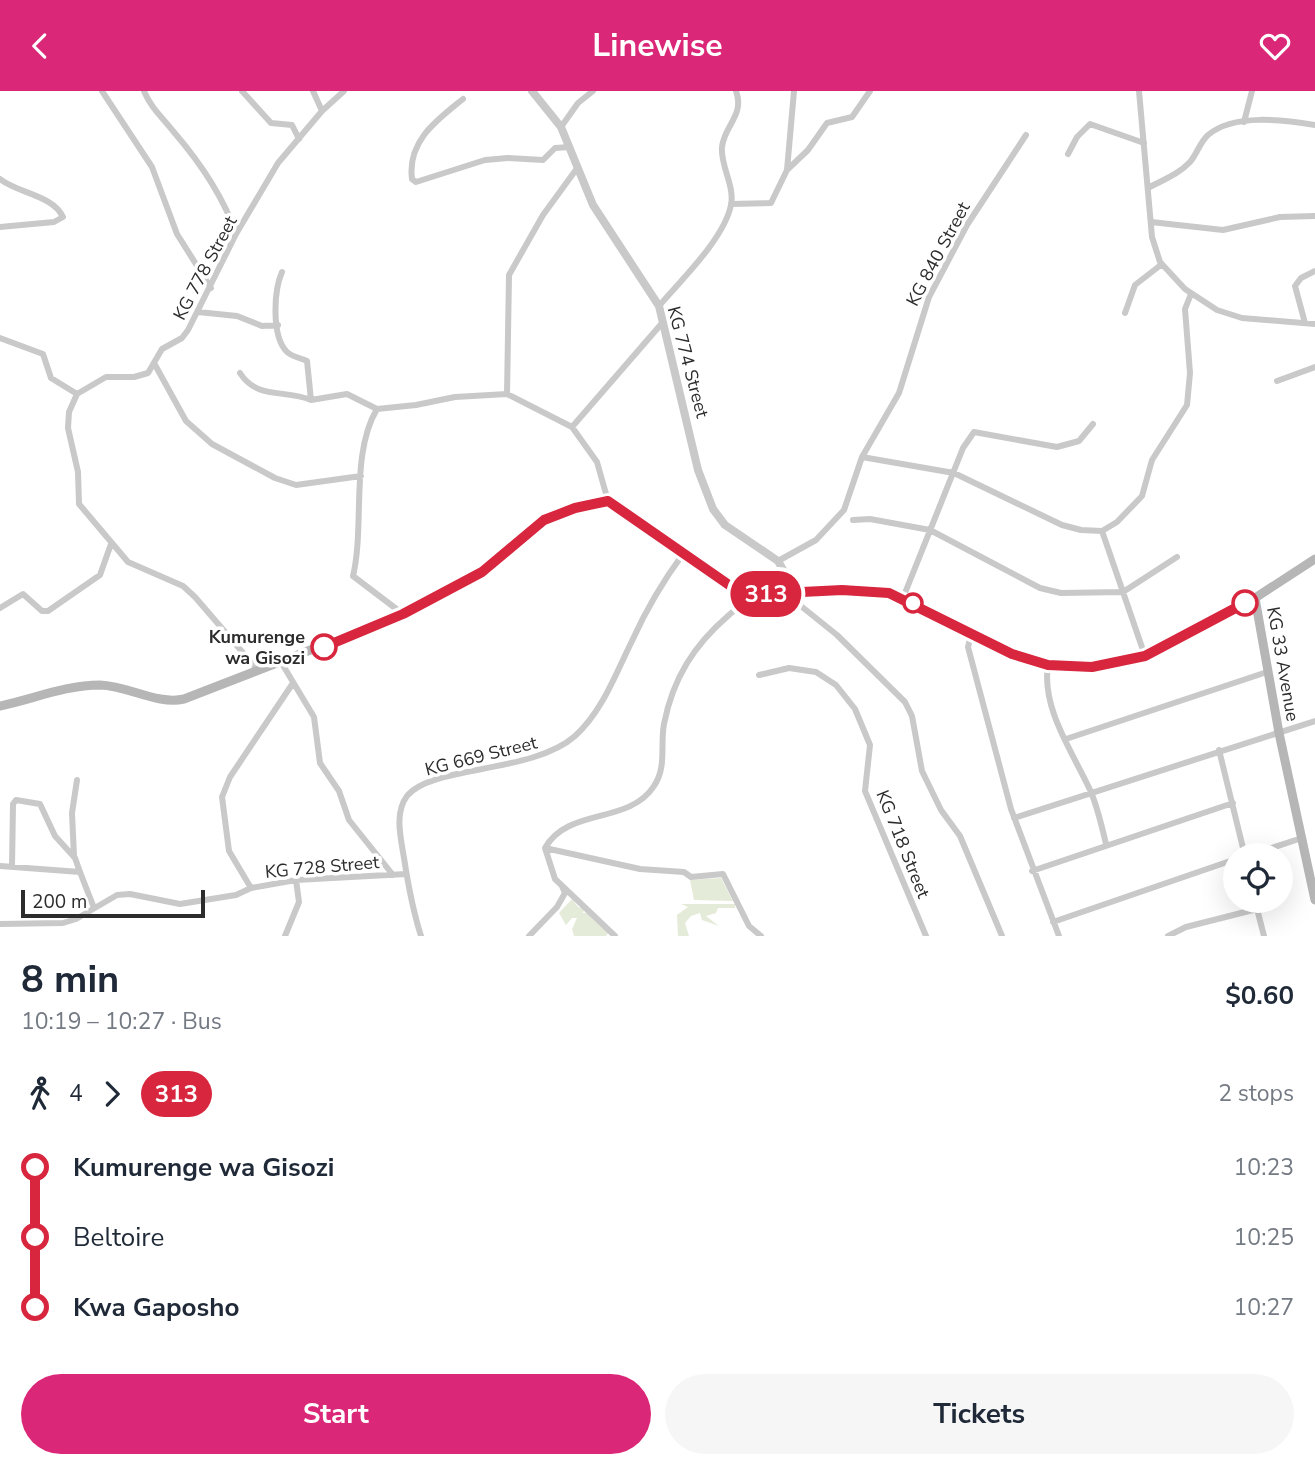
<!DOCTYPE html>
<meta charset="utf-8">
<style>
body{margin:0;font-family:"Nunito Sans",sans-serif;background:#f6f6f7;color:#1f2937;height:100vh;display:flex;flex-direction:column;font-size:26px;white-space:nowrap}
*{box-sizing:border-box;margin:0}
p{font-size:23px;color:#747a83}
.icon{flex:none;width:38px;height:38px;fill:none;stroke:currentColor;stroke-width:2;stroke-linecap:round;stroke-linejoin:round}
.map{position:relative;height:845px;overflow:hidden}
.details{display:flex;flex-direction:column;background:#fff;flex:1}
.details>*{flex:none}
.badge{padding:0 14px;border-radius:23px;font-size:24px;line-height:46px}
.tools{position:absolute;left:1223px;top:752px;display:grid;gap:14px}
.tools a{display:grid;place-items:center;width:70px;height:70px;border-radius:50%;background:#fff;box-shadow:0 7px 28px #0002;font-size:35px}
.scale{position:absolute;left:21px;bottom:18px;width:184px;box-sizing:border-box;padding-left:7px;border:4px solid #2c2c2c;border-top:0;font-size:19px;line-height:24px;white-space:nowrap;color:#2c2c2c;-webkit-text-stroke:5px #fff;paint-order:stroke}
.map>.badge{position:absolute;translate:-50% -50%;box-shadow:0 0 0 4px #fff}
.legs{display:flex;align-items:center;gap:10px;height:77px;padding:0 21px;font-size:23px}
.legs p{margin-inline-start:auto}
.head{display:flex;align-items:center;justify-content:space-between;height:119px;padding:0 21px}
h1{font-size:38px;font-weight:700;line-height:52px}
.cta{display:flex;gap:14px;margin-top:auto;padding:14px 21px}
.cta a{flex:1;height:80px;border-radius:42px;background:#db2777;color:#fff;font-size:28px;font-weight:700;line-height:80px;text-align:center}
.cta a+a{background:#f6f6f7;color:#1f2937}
ul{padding:0 21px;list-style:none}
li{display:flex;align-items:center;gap:24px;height:70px;font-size:26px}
li i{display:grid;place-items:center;width:10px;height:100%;margin:0 9px;background:currentColor}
li i::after{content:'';width:18px;height:18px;margin:-9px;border:5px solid;border-radius:50%;background:#fff}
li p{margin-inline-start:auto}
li:first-child i{background:linear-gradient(#0000 50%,currentColor 0)}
li:last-child i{background:linear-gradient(currentColor 50%,#0000 0)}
header{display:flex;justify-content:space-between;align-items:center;height:91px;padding:0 21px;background:#db2777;color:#fff;font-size:32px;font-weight:700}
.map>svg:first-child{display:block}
</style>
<header><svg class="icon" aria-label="back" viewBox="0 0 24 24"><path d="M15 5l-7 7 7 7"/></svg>Linewise<svg class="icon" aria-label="heart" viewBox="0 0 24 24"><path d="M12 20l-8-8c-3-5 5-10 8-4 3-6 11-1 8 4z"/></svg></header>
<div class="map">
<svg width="1315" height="845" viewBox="0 0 1315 845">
<rect width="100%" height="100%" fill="#fff"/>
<!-- green -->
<path fill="#e4ebd8" d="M721,787L733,810L694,809L690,789Z
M572,808L578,816L586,818L582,822L591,821L596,831H602L609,841L606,845H574L572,838L577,827H572L566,834L559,822Z
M681,813H735V817H718L716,822L706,825L719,835L702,829L700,822L691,825L685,832L689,845H678L677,824L688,816Z"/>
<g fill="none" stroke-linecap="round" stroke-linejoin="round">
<!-- minor -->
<path stroke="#c9c9c9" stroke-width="6" d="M102,0L152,76L177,143L211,197
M144,0C151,17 162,26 173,40C198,69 224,107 236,143
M242,0L271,32L292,34L299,48
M313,0L322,20
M1139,0L1152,146L1160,171L1185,198L1217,219L1242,227L1315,233
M463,8C437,29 407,50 412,88L416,91L485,69L508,67L543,69L555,57L570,56
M1244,31L1252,0
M561,36L578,12L593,0
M1068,63L1077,46L1090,33L1144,52
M787,79L794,0
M0,88C17,102 53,104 63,126L54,131L0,136
M1148,97C1163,89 1179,83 1190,71C1197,63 1200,51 1208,44C1234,22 1284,29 1315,34
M731,113L771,112L787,79L808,59L827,32L852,26L870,0
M1151,131L1223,139L1280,126L1315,125
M282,181C274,199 271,245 287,261C292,266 301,267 307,270L311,309L347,303L377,318
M659,215C681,189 724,148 731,114C735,95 720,74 722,56C724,35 745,24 736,0
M198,221L237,225L262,235L278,234
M1125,222L1135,194L1162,173
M1305,232L1295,195L1301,187L1315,180
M0,247L43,263L51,287L77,303
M154,272L186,330L212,353L275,387L296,394L361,385
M240,282C257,309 285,298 311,309
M1277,290L1315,276
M507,303L509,184L543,124L578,76
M572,336L663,231
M862,366L954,382L1062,434L1081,439L1102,440
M853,429L870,428L930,439L1040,497L1061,502L1123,501L1177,466
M1102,440L1117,431L1142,405L1152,369L1187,314L1190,282L1185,218L1191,203
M1102,440L1145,565
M778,470L816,449L844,419L862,366L899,302L929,206L967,134L1026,44
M786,503L837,544L905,611L912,625L922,680L941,719L960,745L1002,845
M903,507L963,357L974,341L1057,356L1079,350L1093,333
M0,517L23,503L42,520H48L100,484L111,453
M403,523L353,485C365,435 350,363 377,318L416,314L455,306L507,303L572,336L597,371L608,410
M971,544L968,556L1011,718L1059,845
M281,571L314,626L320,672L339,700L349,729L393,784
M1048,574C1041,618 1074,663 1091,701C1098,718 1102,736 1106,753
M257,578L195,506L183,495L128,471L79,413L78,381L68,337L69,321L77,303L106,286H134L148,282L162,258L182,247L188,239L236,143L278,72L322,20L344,0
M759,584L789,577L816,581L836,594L855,618L870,654L865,700L926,845
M1066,648L1267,581
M1219,659L1245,765
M1014,727L1315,630
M545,757L640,778L684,781L691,786L723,783L749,835L761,845
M74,765L72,722L77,689
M1247,765L1302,747
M0,775L80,781L94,817
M12,776L13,713L16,709L40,713L55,745L75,767L80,781
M1032,780L1233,712
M251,797L229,760L222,706L230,686L293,592
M1255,810L1264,845
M1053,831L1236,768
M0,833L63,832L76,828L117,804L130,803L180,813L236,804L251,797L296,789L406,783
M285,845L299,811L296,789
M421,845C413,820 408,793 404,767C401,748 394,722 407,705C431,674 532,683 575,645C602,621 616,582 632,550C646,519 663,490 683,463
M529,845L557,816L565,802L562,795
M615,845L555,788L545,757C568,716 629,734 654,695C667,676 660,654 664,633C673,587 694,554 729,524C739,515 746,508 760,504
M1168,845L1186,836L1257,818"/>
<!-- tertiary -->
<path stroke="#c9c9c9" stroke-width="8" d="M532,0L561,36L593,114L659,215L698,379L713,418L725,434L778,470L797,503"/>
<!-- secondary -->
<path stroke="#b6b6b6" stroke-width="9" d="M1255,507L1279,642L1315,809
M0,615C33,608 66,594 100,594C129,595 157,614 184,608L403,523L482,481L544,429L575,417L608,410L732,496L761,504L842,499L889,502L1012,563L1048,574L1071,576L1103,575L1145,565L1255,507L1315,468"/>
</g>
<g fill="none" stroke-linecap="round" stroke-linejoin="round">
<!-- line-1 casing -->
<g stroke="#fff" stroke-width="16">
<path id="line-1" d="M324,556L403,523L482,481L544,429L575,417L608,410L732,496L761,503L842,499L889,502L1012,563L1048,574L1092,576L1145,565L1245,512"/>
</g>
<!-- line-1 -->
<use href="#line-1" stroke="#d7263d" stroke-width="10"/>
</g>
<!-- markers -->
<g fill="#fff" stroke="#d7263d" stroke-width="3.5">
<circle cx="913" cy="512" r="9"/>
<circle cx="1245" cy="512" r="12"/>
<circle cx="324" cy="556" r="12"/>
</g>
<g text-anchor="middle" stroke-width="7" stroke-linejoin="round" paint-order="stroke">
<!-- street labels -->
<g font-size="18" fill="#2c2c2c" stroke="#fff">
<text transform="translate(938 163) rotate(-62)" y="6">KG 840 Street</text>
<text transform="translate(205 177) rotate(-62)" y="6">KG 778 Street</text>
<text transform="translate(688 271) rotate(75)" y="6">KG 774 Street</text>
<text transform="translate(1283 573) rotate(80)" y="6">KG 33 Avenue</text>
<text transform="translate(481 665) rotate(-14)" y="6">KG 669 Street</text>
<text transform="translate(903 753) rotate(68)" y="6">KG 718 Street</text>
<text transform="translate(322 776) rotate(-5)" y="6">KG 728 Street</text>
</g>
<!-- stop labels -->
<g font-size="18" font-weight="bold" fill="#2c2c2c" stroke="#fff" text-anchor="end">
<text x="305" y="552">Kumurenge<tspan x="305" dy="21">wa Gisozi</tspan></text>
</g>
</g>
</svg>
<div class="tools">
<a><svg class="icon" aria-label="locate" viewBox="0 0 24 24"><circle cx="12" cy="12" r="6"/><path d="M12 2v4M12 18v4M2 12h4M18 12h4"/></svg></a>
</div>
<div class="scale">200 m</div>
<b class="badge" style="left:766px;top:503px;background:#d7263d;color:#fff">313</b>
</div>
<section class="details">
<div class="head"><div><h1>8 min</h1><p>10:19 – 10:27 · Bus</p></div><b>$0.60</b></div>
<div class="legs"><svg class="icon" aria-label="walk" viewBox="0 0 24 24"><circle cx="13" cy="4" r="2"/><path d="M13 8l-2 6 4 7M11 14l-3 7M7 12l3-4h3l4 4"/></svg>4<svg class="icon" aria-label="forward" viewBox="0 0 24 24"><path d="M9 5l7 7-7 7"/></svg><b class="badge" style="background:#d7263d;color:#fff">313</b><p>2 stops</p></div>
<ul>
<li><i style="color:#d7263d"></i><b>Kumurenge wa Gisozi</b><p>10:23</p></li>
<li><i style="color:#d7263d"></i><span>Beltoire</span><p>10:25</p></li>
<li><i style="color:#d7263d"></i><b>Kwa Gaposho</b><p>10:27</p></li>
</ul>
<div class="cta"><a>Start</a><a>Tickets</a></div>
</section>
